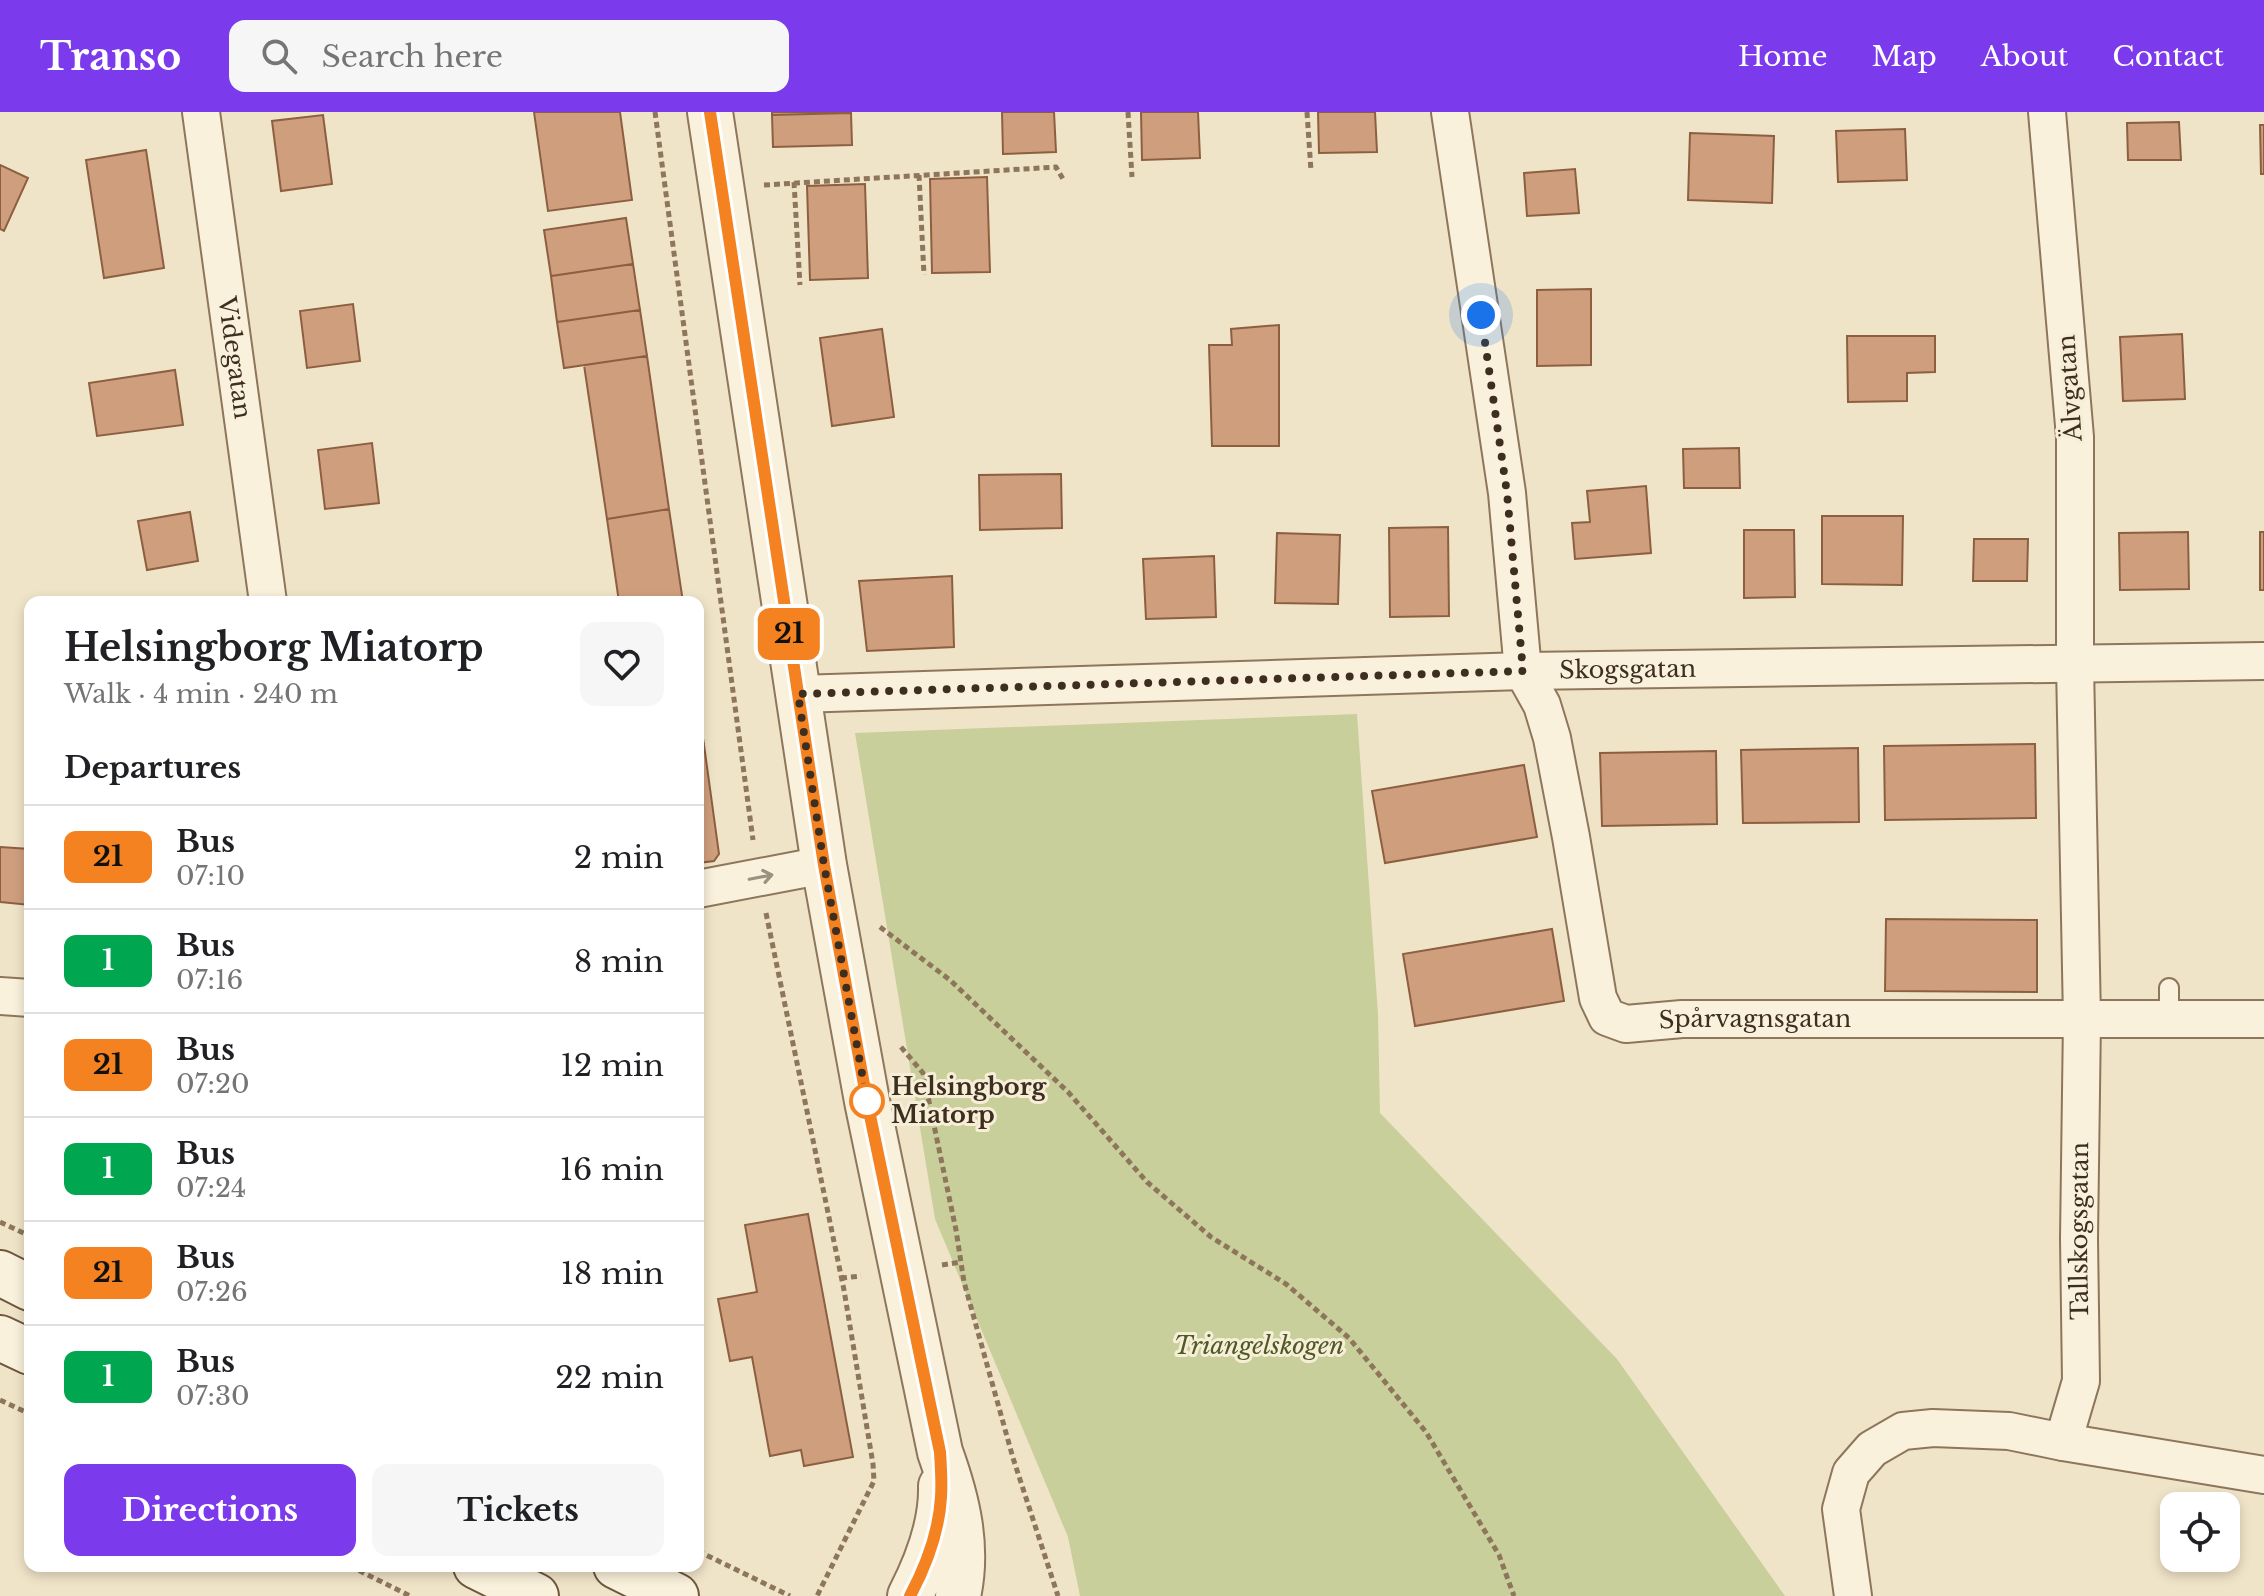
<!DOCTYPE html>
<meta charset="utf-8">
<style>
body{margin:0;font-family:"Libre Baskerville",serif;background:#f6f6f6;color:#202124;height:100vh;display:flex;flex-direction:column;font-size:30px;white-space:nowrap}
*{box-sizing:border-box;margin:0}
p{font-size:26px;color:#757577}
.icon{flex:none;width:44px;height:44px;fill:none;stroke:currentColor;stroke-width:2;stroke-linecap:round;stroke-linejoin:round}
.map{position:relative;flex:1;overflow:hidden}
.details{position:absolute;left:24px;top:484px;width:680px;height:976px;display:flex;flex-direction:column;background:#fff;border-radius:16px;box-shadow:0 4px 12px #0003}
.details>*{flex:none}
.badge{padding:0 16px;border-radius:12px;font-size:28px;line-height:52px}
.controls{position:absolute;left:2160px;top:1380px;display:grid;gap:16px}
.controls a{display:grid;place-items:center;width:80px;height:80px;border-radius:16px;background:#fff;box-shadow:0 4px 12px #0003;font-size:40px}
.you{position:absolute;width:40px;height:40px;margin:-20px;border:6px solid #fff;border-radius:50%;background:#1a73e8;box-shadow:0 0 0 12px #1a73e833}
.map>.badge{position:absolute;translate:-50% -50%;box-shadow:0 0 0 4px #fff}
h2{padding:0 40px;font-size:30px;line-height:72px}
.round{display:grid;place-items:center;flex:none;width:84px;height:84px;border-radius:16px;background:#f6f6f6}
.headline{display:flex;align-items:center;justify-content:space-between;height:136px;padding:0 40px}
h1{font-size:38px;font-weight:700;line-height:60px}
.primary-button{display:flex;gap:16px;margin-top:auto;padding:16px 40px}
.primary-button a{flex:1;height:92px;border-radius:16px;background:#7c3aed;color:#fff;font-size:32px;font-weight:700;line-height:92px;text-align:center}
.primary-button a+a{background:#f6f6f6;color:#202124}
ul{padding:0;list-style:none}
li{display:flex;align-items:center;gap:24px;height:104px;padding:0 40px;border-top:2px solid #e0e0e0}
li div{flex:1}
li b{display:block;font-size:30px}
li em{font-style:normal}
li .badge{min-width:88px;font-weight:700;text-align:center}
header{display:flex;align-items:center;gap:48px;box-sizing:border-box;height:112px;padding:0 40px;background:#7c3aed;color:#fff}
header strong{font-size:38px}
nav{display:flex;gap:44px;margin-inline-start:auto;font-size:28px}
.search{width:560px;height:72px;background:#f6f6f6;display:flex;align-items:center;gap:20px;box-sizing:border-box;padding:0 28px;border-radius:16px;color:#757577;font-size:30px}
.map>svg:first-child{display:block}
</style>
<header>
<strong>Transo</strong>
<div class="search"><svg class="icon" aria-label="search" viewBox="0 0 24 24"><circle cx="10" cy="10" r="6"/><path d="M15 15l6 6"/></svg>Search here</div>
<nav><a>Home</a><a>Map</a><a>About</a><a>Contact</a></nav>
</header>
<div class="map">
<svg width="2264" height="1484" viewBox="0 0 2264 1484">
<rect width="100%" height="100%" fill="#f0e4c8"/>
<!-- green -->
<path fill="#c9cf9b" d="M1357,602L1378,902L1380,1001L1617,1247L1785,1484H1080L1068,1425L935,1107L855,621Z"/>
<!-- building -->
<path fill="#cf9f7d" stroke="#8d5f41" stroke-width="2" d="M534,0H620L632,88L548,99Z
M772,0H851V1L772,3Z
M1002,0H1054L1056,40L1003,42Z
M1141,0H1198L1200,46L1142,48Z
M1318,0H1375L1377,40L1319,41Z
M851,1L852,33L773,35L772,3Z
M323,3L332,72L281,79L272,9Z
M2179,10L2181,48H2128L2127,11Z
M2260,13H2264V62H2261Z
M1905,17L1907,68L1838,70L1836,19Z
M1690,21L1774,24L1772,91L1688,88Z
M146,38L164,156L104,166L86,48Z
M0,53L28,66L4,119L0,117Z
M1575,57L1579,101L1527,104L1524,61Z
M987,65L990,160L932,161L930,67Z
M865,72L868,166L810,168L807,74Z
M626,106L633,152L551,164L544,118Z
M633,152L640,198L557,210L551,164Z
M1591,177V253L1537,254V178Z
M353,192L360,249L307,256L300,199Z
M640,198L647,244L564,256L557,210Z
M1279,213V334H1212L1209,233H1232L1231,217Z
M882,217L894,305L832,314L820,226Z
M2182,222L2185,287L2123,289L2120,225Z
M1847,224H1935V260L1907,261V289L1848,290Z
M647,244L669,397L607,407L584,253Z
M175,258L183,313L97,324L89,271Z
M372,331L379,391L325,397L318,338Z
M1739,336L1740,376H1684L1683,337Z
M1061,362L1062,416L980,418L979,363Z
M1646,374L1651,441L1575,447L1572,411L1590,410L1587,379Z
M669,397L683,490H619L607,407Z
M190,400L198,449L147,458L138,409Z
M1822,404H1903L1902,473L1822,472Z
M1448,415L1449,504L1390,505L1389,416Z
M1744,418H1794L1795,485L1744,486Z
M2188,420L2189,477L2120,478L2119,421Z
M2260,420H2264V478H2260Z
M1277,421L1340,423L1338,492L1275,491Z
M1974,427H2028L2027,469H1973Z
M1214,444L1216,505L1146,507L1143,447Z
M952,464L954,535L867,539L859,469Z
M698,593L704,633L698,634Z
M2035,632L2036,706L1885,708L1884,634Z
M704,633L719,742L714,749L698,751V634Z
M1858,636L1859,710L1743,711L1741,638Z
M1716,639L1717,712L1602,714L1600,641Z
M1524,653L1537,725L1385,751L1372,679Z
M0,735L30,737V793L0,790Z
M1886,807L2037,808V880L1885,879Z
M1552,817L1564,889L1415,914L1403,842Z
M808,1102L853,1345L804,1354L801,1338L770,1344L752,1245L730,1249L718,1187L757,1180L745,1113Z"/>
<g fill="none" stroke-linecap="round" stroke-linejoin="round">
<!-- service casing -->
<g stroke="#8d765c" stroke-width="22">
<path id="service" d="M2169,907V876"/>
</g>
<!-- minor casing -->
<g stroke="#8d765c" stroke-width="40">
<g id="minor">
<path id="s1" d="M201,0L268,490"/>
<path id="s2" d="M1450,0L1507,381L1523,559L1542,593L1552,626L1571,725L1598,886L1607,905L1626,912L1682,907H2264"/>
<path id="s3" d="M798,582L1523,559L2264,549"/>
<path d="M698,777L824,753"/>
<path d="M0,884L30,886"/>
<path d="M2063,1330L2264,1363"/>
<path id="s4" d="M1853,1484L1841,1397L1851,1361L1872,1337L1903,1319L1933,1316L2009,1319L2063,1330L2081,1269L2079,1126L2082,907L2075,553V325L2047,0"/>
</g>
</g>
<!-- tertiary casing -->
<g stroke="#8d765c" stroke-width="48">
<path id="tertiary" d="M710,0L824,753L867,989L940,1340C957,1387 969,1434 958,1484
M910,1484C927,1451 942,1412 941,1374"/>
</g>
<!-- secondary casing -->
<g stroke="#6f573f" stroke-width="48">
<path id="secondary" d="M0,1161L30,1176
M0,1226L30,1240
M476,1454L536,1484
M616,1454L676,1484"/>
</g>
<!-- path -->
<path stroke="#8d765c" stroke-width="5" stroke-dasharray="6 4" stroke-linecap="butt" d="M655,0L753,728
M1128,0L1132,65
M1307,0L1311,59
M919,63L924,163
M794,70L800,173
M764,73L1056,55L1063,67
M766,801L844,1178L873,1352L874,1369L817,1484
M880,815L950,868L1068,980L1147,1070L1211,1125L1286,1172L1349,1226L1426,1320L1499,1443L1514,1484
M901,935L923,961L956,1118L964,1170L1013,1346L1058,1484
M0,1110L30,1124
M942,1153L961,1150
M841,1166L861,1164
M0,1288L30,1302
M698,1439L790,1484
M350,1454L410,1484"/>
<!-- service -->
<use href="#service" stroke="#faf1dc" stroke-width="18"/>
<!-- minor -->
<use href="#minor" stroke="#faf1dc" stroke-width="36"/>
<!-- tertiary -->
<use href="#tertiary" stroke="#faf1dc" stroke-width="44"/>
<!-- secondary -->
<use href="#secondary" stroke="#faf1dc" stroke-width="44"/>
</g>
<!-- one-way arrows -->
<defs><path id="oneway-shaft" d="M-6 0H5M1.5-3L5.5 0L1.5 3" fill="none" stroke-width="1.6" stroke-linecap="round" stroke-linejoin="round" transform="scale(2)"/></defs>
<use stroke="#9c907e" href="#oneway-shaft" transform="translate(761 765) rotate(-11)"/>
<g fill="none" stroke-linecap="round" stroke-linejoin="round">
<!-- line casing -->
<g stroke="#fff" stroke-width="18">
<path id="line" d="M710,0L824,753L867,989L940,1340C941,1355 942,1371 941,1385C939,1420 926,1454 910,1484"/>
</g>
<!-- line -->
<use href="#line" stroke="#f58220" stroke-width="12"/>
<!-- walk -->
<path stroke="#3d2e20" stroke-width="8" stroke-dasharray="0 14.4" d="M867,989L824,753L798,582L1523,559L1507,381L1481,203"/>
</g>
<!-- markers -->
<circle fill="#fff" stroke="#f58220" stroke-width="4" cx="867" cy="989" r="16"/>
<g text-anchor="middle" stroke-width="6" stroke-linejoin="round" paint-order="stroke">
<!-- street labels -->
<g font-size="24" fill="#3d2e20" stroke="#f7eed8">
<text dy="8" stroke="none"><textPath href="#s1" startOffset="248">Videgatan</textPath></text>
<text transform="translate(2070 276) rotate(-94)" y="8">Älvgatan</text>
<text dy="8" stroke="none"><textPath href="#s3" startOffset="830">Skogsgatan</textPath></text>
<text dy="8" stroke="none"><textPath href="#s2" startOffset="1072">Spårvagnsgatan</textPath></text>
<text dy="8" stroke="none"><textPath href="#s4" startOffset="568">Tallskogsgatan</textPath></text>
</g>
<!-- stop labels -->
<g font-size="24" font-weight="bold" fill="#3d2e20" stroke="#f7eed8" text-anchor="start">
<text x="891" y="983">Helsingborg<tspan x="891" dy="28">Miatorp</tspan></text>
</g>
<!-- park labels -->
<g font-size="24" font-style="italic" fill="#4d5a26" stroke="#f7eed8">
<text x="1259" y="1242">Triangelskogen</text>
</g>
</g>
</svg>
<div class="controls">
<a><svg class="icon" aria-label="locate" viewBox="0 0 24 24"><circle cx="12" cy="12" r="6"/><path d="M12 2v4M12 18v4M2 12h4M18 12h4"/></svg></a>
</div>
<div class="you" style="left:1481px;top:203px"></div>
<b class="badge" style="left:789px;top:522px;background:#f58220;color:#111">21</b>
<section class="details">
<div class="headline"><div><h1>Helsingborg Miatorp</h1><p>Walk · 4 min · 240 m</p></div><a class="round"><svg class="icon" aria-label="heart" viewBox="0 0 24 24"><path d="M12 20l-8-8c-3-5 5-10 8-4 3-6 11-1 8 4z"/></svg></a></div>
<h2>Departures</h2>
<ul>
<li><span class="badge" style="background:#f58220;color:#111">21</span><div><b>Bus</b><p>07:10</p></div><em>2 min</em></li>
<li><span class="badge" style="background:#00a650;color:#fff">1</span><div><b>Bus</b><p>07:16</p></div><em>8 min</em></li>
<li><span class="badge" style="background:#f58220;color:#111">21</span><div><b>Bus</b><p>07:20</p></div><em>12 min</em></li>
<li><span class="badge" style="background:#00a650;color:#fff">1</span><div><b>Bus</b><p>07:24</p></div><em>16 min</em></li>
<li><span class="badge" style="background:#f58220;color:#111">21</span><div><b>Bus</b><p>07:26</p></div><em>18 min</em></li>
<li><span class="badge" style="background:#00a650;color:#fff">1</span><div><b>Bus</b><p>07:30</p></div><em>22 min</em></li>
</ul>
<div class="primary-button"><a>Directions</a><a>Tickets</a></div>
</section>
</div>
